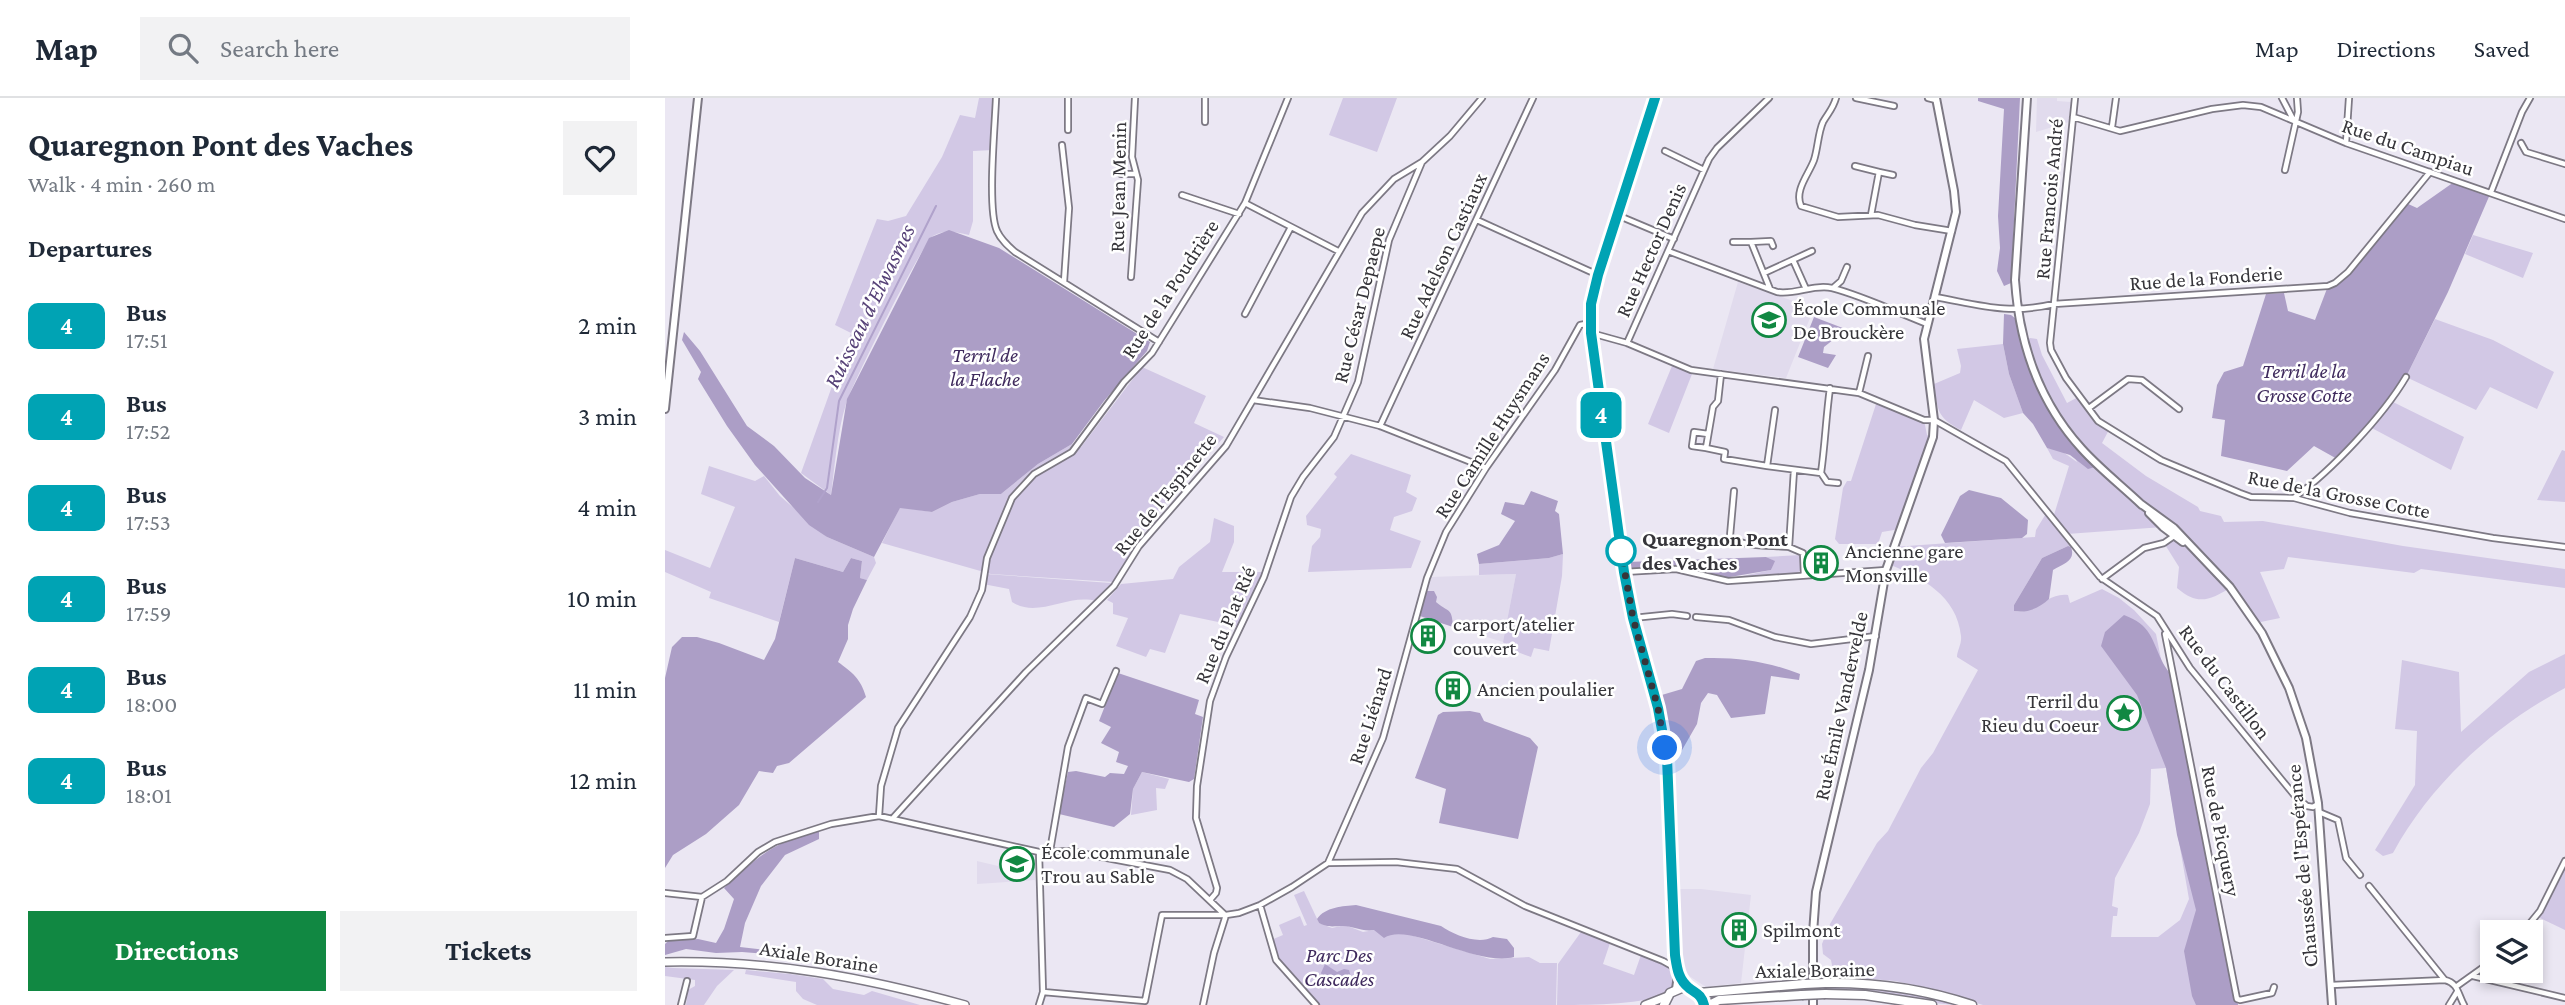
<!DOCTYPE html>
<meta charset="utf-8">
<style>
body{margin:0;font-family:"Crimson Pro",serif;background:#f2f2f3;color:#1f2937;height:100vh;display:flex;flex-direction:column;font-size:26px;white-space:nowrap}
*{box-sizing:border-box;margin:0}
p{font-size:23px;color:#747a83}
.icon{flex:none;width:38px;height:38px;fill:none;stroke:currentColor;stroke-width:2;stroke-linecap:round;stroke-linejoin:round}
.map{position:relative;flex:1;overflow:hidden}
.details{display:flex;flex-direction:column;background:#fff;width:665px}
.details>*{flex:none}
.badge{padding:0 14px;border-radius:10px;font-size:24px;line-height:46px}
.controls{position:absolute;left:1815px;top:822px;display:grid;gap:14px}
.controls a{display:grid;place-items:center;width:63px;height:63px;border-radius:0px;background:#fff;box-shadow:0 4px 10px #0003;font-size:35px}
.you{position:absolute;width:35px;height:35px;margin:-18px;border:5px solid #fff;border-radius:50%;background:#1a73e8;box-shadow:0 0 0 10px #1a73e833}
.map>.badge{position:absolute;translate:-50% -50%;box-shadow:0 0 0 4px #fff}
h2{padding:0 28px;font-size:26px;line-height:63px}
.round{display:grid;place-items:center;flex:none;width:74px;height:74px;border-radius:0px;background:#f2f2f3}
.head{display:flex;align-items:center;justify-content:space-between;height:119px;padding:0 28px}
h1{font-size:33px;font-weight:700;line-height:52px}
.primary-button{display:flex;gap:14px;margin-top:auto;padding:14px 28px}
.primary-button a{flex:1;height:80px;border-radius:0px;background:#118842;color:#fff;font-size:28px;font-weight:700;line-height:80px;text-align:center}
.primary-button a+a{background:#f2f2f3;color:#1f2937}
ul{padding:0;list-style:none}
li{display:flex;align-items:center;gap:21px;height:91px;padding:0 28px}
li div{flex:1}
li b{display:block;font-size:26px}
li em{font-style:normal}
li .badge{min-width:77px;font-weight:700;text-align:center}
header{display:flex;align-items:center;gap:42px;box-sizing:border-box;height:98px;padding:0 35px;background:#fff;border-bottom:2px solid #e0e1e3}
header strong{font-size:33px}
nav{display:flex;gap:38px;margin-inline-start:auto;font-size:24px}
.search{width:490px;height:63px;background:#f2f2f3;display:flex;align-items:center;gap:18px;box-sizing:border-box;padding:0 24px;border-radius:0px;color:#747a83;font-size:26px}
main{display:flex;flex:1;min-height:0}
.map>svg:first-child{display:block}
</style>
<header>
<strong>Map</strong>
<div class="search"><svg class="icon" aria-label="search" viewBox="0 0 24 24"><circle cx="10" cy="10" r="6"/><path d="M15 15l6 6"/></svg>Search here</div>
<nav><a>Map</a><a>Directions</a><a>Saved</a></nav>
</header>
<main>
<section class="details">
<div class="head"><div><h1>Quaregnon Pont des Vaches</h1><p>Walk · 4 min · 260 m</p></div><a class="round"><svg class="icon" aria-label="heart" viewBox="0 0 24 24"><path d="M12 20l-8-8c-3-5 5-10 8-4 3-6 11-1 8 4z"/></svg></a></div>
<h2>Departures</h2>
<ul>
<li><span class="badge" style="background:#00a3b4;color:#fff">4</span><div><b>Bus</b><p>17:51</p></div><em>2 min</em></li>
<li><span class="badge" style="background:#00a3b4;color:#fff">4</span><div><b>Bus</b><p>17:52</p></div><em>3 min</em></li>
<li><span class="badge" style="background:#00a3b4;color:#fff">4</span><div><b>Bus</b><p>17:53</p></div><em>4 min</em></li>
<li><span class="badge" style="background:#00a3b4;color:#fff">4</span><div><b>Bus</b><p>17:59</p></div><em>10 min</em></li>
<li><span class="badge" style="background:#00a3b4;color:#fff">4</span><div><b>Bus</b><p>18:00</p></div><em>11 min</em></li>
<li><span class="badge" style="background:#00a3b4;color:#fff">4</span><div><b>Bus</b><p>18:01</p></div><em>12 min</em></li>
</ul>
<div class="primary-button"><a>Directions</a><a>Tickets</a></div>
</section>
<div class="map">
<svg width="1900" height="907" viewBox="0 0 1900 907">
<rect width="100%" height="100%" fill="#ebe7f3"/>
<!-- built -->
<path fill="#e1dbed" d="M1372,0H1392V3L1406,4L1404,24L1371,34Z
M1073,184L1149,210L1121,280L1048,271Z
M851,476L838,544L754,518L766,479Z
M345,750L369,756L370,782L312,786V763L333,768L336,758L343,760Z
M1013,791H1036L1086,797L1076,885L1041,889L1018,874L1015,860Z"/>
<!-- green -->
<path fill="#d2c8e5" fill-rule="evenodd" d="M314,0H330L328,52L308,53V123L304,137C290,134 280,131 268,138C258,144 186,288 181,306C172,335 170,367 166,397L136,375L186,235L170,227L212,121L223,123L241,118L277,59L295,17L310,20Z
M678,0H732L712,54L664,37Z
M1808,137L1868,155L1858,180L1800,156Z
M1770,221L1828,242L1889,274L1872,311L1825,289L1811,312L1741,279Z
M1365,240L1372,241L1377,257L1402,305L1415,298L1433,323L1445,330L1437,345L1481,378L1533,409L1535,413L1556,418L1559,424L1598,423L1738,448L1900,471V490L1756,471L1749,475L1623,459L1619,471L1595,474L1615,520L1591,525L1565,490C1545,502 1533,508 1512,490L1514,469L1499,445L1509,438L1498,429L1402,436L1408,445L1406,449L1403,448L1377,460L1349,507V513C1371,517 1382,494 1403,497L1405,505L1437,491L1454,500L1469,512L1491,536L1497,566L1510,582L1573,907H1318L1259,889L1230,883L1169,878L1166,862L1158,856L1157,846L1165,826L1212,745L1223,733L1256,670L1268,655L1313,572L1292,559C1292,552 1297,546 1296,538C1292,498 1257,479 1223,466L1228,449L1370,439L1371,432L1382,414L1388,420L1404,368L1388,361L1382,350L1395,352L1412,364L1385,307L1359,242ZM1501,670L1524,801L1515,822L1493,839H1446L1448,818H1452L1453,810L1447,808L1450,780L1474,735L1485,706L1486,671Z
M1338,246L1344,276L1358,315L1339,320L1309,302L1296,332C1271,319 1273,312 1269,286L1295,275L1296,268L1292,251Z
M1007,268L1027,276L1004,335L983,326Z
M477,269L541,298L529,325L559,339L504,401L472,441L449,484L326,476L217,445L235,409L267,414L287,404L315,396H336L373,366L407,346L416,349Z
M1212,303L1259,322L1262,337L1268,339L1235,431L1217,434L1213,446H1174L1170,441L1178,390L1182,383H1186Z
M1726,303L1799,339L1786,372L1703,328Z
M1897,352L1900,353V404L1872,402Z
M686,356L746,377L741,394L752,400L747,413L729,419L725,432L756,443L746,470L643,474L647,448L655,439L656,431L642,427L641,418L672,379L669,376Z
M44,368L90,383L99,378L115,398L162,439L209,459L211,465L202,482L195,480L197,463L186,460L178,474L130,460L114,524L44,500L46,494L0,474V452L45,470L70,409L36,396Z
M549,420L569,428V444L557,474H605L577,529L515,516L500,555L485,551L481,559L451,548L463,520L448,516V505L442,502L456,486L508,481L514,469L545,444Z
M898,456L897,478L884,553L869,550L866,559L842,550L838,544L851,476L814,477V466L884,460Z
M1136,457V472L1131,476L1073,479L1106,472L1109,463L1101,459Z
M320,476L446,485L449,488L431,503C403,495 373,521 347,504L344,491L318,486Z
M1900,556V590C1830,627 1766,685 1728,755L1718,758L1710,752L1750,687L1752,633L1730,631L1737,562L1794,574L1796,634L1864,574Z
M477,674L504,681L500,691L491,690L492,712L466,717L468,691Z
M1900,763V832L1871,818Z
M639,793L654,825L667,830L680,827L698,834L709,832L739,835L825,861L864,859L875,865H892L891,907H654L613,862L606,842L618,837L614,827L635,818L639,828L642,827L629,797Z
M916,834L945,845L938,866L969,877L976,857C990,862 1012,867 1009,886C1006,890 1002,895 997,897C975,907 917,907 892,907L893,866Z
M0,869L8,870L69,872L52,888L39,907H21L23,892L30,888V882L0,878Z
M81,872L125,876L158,881L168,891L199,897L207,893L255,907H152L138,901L131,893V884L80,876Z
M1197,888L1251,895L1298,907C1263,907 1229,896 1195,893C1149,890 1103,896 1058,898L1141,889Z"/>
<!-- forest -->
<path fill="#ac9ec6" d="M1313,0H1355L1346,185L1339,188L1332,173L1335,150L1333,118L1339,11L1313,3Z
M1789,84L1826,94L1783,194L1741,279L1730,297L1674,362L1649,348L1622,373L1556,358L1560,322L1547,320L1552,287L1559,274L1578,268L1601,196L1619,195L1623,213L1650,222L1663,188L1683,174L1741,105L1752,110Z
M284,132L334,150L485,244L482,253L439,303L407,346L373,366L336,396H315L287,404L267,414L235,410L209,459L162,439L144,427L90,367L62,328L33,281L36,274L17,242L19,234L35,253L82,328L109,348L140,380L166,397L182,301L264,140Z
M1339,216L1346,217L1355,224L1362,255L1385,307L1434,368L1423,371L1405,357L1382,350L1368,326L1358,315L1344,276L1338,246Z
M1149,219L1183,232L1180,239L1173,238L1159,249L1158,255L1171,257L1163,270L1133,259Z
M1304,392L1336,400L1363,422L1362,436L1357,440L1280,445L1276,437L1295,398Z
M866,393L893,403L890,413L894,416L898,456L884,460L814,466L812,456L834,447L850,423L836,416L840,404L859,407Z
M1403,448L1406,449C1411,463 1399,465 1388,472L1384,501C1374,510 1364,515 1349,513V507L1377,460Z
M1101,459L1110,463L1106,472L1059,480L1022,470L962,472V464Z
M130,460L178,474L186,460L197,463L195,480L202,482L188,511L183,527V541L173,564C187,574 196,581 201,599L124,665L112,668L108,675L94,673L74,707L41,736L8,757L0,770V580L7,549L17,539H32L54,545L99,562L110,541Z
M762,493H769L772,499L771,504C783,515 787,508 788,529L755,518Z
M1459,517C1486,527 1486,540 1497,563C1500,570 1506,576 1510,582L1573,907H1531L1527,898L1519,853L1531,812L1512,737L1501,670L1472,597L1436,548L1440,534Z
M1040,560C1074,559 1104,564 1135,576L1134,582L1106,578L1100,616L1066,620L1052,597L1043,595L1036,605L1032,626L1013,659L1006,660L1001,652L990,599L1017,591L1031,563Z
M453,575L534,602L530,616L538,619L529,681L524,684L477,674L468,691L465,716L449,729L394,716L403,674L411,673L440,679L445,675L459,676L463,668L451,664L454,654L436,645L446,629L434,623Z
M805,613L815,615L819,623L865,640L873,649L853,741L774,725L781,691L750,680L773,617L778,614Z
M154,732V741L120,757L96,788L80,825L75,849L139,856L138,859L77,854L51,855L21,851L0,857V846L3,843L33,841L51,845L59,831L69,801L59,790C95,757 107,745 154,732Z
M691,807L776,828C789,837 813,847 828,839L842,841L849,850V859C811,869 743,823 719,840L709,832C697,834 689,828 678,828C668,828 664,830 654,825L652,821C660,809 678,808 691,807Z"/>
<!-- water -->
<path fill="#b0a2cb" d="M660,866L672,874L679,871L684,872L686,879C677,894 661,891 656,875Z"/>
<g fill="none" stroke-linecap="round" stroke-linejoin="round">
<!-- stream -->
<path stroke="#b0a2cb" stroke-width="2" d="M153,404L162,390L174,303L271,108"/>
<!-- street casing -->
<g stroke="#7d7984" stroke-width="8">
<path id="street" d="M331,0C330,28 322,111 332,133C336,142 343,148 350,154L494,244
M540,0V24
M1171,0C1168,11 1163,15 1158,24C1153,35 1153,50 1149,62C1144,76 1129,92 1136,108L1173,119L1213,117L1250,127L1287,133
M1191,0L1229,8
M1263,0L1271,2
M1410,0L1385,245L1386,252L1401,280L1433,323L1496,362L1575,395L1586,399L1629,400L1685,415L1828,440L1900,449
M1617,0L1629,23
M1408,19L1455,33L1547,11L1578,7L1596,9L1681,45L1900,121
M1447,29L1451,0
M403,32V0
M1681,45L1684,0
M1856,45L1861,54L1900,66
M397,47L404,110L399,184
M1000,53L1039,72
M1190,68L1214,74L1206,117
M1620,72L1633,14L1632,0
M1214,74L1228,77
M456,76H471
M1826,94L1857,14L1865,0
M517,97L574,116
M580,105L673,153
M952,117L1009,141
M812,122L933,177
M1068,144H1086L1105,191
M1086,144L1106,143L1108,148
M1003,153L1112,194C1131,197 1148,186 1167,190C1195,197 1234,215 1262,226
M1128,162L1141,191
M1099,175L1147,153
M466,179L473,82L467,59L470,0
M1168,190L1176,183L1182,169
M1270,199C1315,207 1343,217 1389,206L1663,188L1670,185L1683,174L1765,74
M580,216L626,129
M926,235L962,245L1026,272L1194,295L1259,322H1269L1341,363L1435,479L1492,518L1525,570L1630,698L1642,708L1648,709L1653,706
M962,245L1044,61L1052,50L1104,0
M1056,276L1053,303L1048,309L1041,350L1060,354L1059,361L1102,368
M1194,295L1203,258
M588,302L645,310L715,328L821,370
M1424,310L1463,281L1477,282L1514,311
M1110,312L1102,368L1156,375C1160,347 1161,319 1165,290
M715,328L868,0
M1041,350L1027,348L1029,334L1043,336
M1129,372L1124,449L1138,455L1139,477
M1156,375L1162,384L1173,385
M1069,393L1065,438C1077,450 1107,447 1124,449
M1630,399C1667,372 1718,318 1741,279
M959,474L1011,471L1063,483L1221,472
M1437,481L1479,450L1499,445L1509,438
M1031,519L1064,522L1110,539L1146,546L1211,538
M968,520L1007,516L1022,518
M1500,536L1572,901L1575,902L1607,895L1609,889
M1654,714L1673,722L1681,760L1695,777
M214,718L216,688L233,630L305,519L317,492L322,460L347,400L369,376L407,354L459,284L487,255L580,105L623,0
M228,720L361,574L449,488L474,448L561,348L697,115L729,81L757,64L785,38L817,0
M385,753L403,649L421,600L437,606L451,573
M663,765L718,640L762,480L781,434L821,370L890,272L915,227L926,225
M1704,788L1779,881
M0,795L37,799L62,783L93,754L110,744L166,726L214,718L374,754L405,753L505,772L522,781L560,817
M545,802L551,795L552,790L531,720L532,688L545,603L561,559L599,479L626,399L638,379L669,339L693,284L724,142L757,64
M595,807L611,862L651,907
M1857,835L1875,813L1900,763
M0,840L28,838L37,799
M1808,878L1900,900
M1666,887L1780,882C1793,885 1793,896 1799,907
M1792,888L1827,863
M378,894L480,903L497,817H561L574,815L595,807L627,789L663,765L731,764L792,771L860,808L998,863L1007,868L1012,876
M16,907L22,883
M374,907L378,894L374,754
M538,907L549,855L561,817
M1784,907L1792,894"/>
</g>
<!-- secondary casing -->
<g stroke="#7d7984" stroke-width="10">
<path id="secondary" d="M990,0L933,177L926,206V235L959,474L968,520L993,610L1002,660L1010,857L1013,877L1011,891
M1362,0L1350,182C1354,244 1374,304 1417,351C1435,371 1457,388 1477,407
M0,311L33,0
M1476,406L1509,430L1565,489L1597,535L1624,590L1641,640L1653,705L1667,907
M1484,415L1498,429L1518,444
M1148,907V835L1151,794L1204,572L1221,472L1268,339L1269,322L1259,241L1291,114L1289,93L1271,0"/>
</g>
<!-- primary casing -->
<g stroke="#7d7984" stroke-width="10">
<path id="primary" d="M0,864C107,862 198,879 300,907
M980,907L1003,898"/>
</g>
<!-- highway casing -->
<g stroke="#7d7984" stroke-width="11">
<path id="highway" d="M1160,885C1210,884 1259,891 1307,907
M1034,895L1139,886
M1160,896L1200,897L1267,907
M999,907L1005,895L1019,889L1032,894L1039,907
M1044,907L1054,902L1137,897"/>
</g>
<!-- street -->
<use href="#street" stroke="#fff" stroke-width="4.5"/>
<!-- secondary -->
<use href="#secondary" stroke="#fff" stroke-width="6"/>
<!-- primary -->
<use href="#primary" stroke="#fff" stroke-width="7"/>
<!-- highway -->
<use href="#highway" stroke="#fff" stroke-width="8"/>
<!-- highway-bridge casing -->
<g stroke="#7d7984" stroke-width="11" stroke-linecap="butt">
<path id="highway-bridge" d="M1139,886L1160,885
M1137,897L1160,896"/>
</g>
<!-- highway-bridge -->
<use href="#highway-bridge" stroke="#fff" stroke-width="8"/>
</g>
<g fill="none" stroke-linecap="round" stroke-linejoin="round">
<!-- line casing -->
<g stroke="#fff" stroke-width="16">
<path id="line" d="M990,0L933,177L926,206V235L959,474L968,520L993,610L1002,660L1010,857C1012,870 1013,881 1024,890C1032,896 1036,896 1039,907"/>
</g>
<!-- line -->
<use href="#line" stroke="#00a3b4" stroke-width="10"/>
<!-- walk -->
<path stroke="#36353a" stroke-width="7" stroke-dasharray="0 12.6" d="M956,453L968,520L993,610L1000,650"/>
</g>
<!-- icons -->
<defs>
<g id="school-ring" transform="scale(1.75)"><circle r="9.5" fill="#fff" stroke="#118842" stroke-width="1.5"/><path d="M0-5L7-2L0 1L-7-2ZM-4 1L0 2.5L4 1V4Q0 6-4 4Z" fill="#118842"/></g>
<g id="building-ring" transform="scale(1.75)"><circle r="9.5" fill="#fff" stroke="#118842" stroke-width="1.5"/><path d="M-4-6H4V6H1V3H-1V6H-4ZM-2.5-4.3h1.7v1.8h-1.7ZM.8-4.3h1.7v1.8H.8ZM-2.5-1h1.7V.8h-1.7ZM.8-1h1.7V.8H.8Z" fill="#118842"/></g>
<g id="sight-ring" transform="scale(1.75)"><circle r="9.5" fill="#fff" stroke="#118842" stroke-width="1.5"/><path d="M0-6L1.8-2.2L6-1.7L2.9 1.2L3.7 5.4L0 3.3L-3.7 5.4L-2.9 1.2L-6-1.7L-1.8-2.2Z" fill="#118842"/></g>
</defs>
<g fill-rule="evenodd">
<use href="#school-ring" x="1104" y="222"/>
<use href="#building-ring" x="1156" y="465"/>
<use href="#building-ring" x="763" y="538"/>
<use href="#building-ring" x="788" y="591"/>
<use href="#sight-ring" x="1459" y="615"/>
<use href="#school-ring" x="352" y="766"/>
<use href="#building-ring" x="1074" y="832"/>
</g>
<!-- markers -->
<circle fill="#fff" stroke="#00a3b4" stroke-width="3.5" cx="956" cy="453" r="14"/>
<g text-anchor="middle" stroke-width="5" stroke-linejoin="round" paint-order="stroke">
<!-- street labels -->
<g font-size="21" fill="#36353a" stroke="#fff">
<text transform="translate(1743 49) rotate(19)" y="7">Rue du Campiau</text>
<text transform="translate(453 89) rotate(-89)" y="7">Rue Jean Menin</text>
<text transform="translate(1384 101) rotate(-85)" y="7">Rue Francois André</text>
<text transform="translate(986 152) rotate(-66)" y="7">Rue Hector Denis</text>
<text transform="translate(778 158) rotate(-65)" y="7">Rue Adelson Castiaux</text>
<text transform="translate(1541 180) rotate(-4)" y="7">Rue de la Fonderie</text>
<text transform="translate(505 191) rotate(-57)" y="7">Rue de la Poudrière</text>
<text transform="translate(694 207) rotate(-76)" y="7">Rue César Depaepe</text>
<text transform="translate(827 337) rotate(-57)" y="7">Rue Camille Huysmans</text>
<text transform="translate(500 396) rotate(-51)" y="7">Rue de l'Espinette</text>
<text transform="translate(1674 396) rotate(11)" y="7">Rue de la Grosse Cotte</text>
<text transform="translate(560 527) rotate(-67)" y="7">Rue du Plat Rié</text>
<text transform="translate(1560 584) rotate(53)" y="7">Rue du Castillon</text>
<text transform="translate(1176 608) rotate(-78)" y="7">Rue Émile Vandervelde</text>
<text transform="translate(705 618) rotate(-72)" y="7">Rue Liénard</text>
<text transform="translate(1556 733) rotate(79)" y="7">Rue de Picquery</text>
<text transform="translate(1637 768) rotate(-95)" y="7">Chaussée de l'Espérance</text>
<text transform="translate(154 859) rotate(9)" y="7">Axiale Boraine</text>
<text transform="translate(1150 872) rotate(-1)" y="7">Axiale Boraine</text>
</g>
<!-- poi labels -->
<g font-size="21" fill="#36353a" stroke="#fff" text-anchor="start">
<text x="1128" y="217">École Communale<tspan x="1128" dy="24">De Brouckère</tspan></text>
<text x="1180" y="460">Ancienne gare<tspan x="1180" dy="24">Monsville</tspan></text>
<text x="788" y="533">carport/atelier<tspan x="788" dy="24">couvert</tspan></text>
<text x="812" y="598">Ancien poulalier</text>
<text x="1434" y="610" text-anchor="end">Terril du<tspan x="1434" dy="24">Rieu du Coeur</tspan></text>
<text x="376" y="761">École communale<tspan x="376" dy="24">Trou au Sable</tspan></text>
<text x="1098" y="839">Spilmont</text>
</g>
<!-- park labels -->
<g font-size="21" font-style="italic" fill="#3f2a5d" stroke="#fff">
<text x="320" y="264">Terril de<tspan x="320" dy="24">la Flache</tspan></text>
<text x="1639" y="280">Terril de la<tspan x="1639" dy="24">Grosse Cotte</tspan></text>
<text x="674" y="864">Parc Des<tspan x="674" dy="24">Cascades</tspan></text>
</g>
<!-- stop labels -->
<g font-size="21" font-weight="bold" fill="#36353a" stroke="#fff" text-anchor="start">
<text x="977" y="448">Quaregnon Pont<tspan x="977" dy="24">des Vaches</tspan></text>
</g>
<!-- water labels -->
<g font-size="23" font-style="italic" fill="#564177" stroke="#fff">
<text transform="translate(204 208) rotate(-64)" y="8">Ruisseau d'Elwasmes</text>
</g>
</g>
</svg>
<div class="controls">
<a><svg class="icon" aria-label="layers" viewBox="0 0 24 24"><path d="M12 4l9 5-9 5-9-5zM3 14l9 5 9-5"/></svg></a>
</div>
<div class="you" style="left:1000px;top:650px"></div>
<b class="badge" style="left:936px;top:317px;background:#00a3b4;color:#fff">4</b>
</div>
</main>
